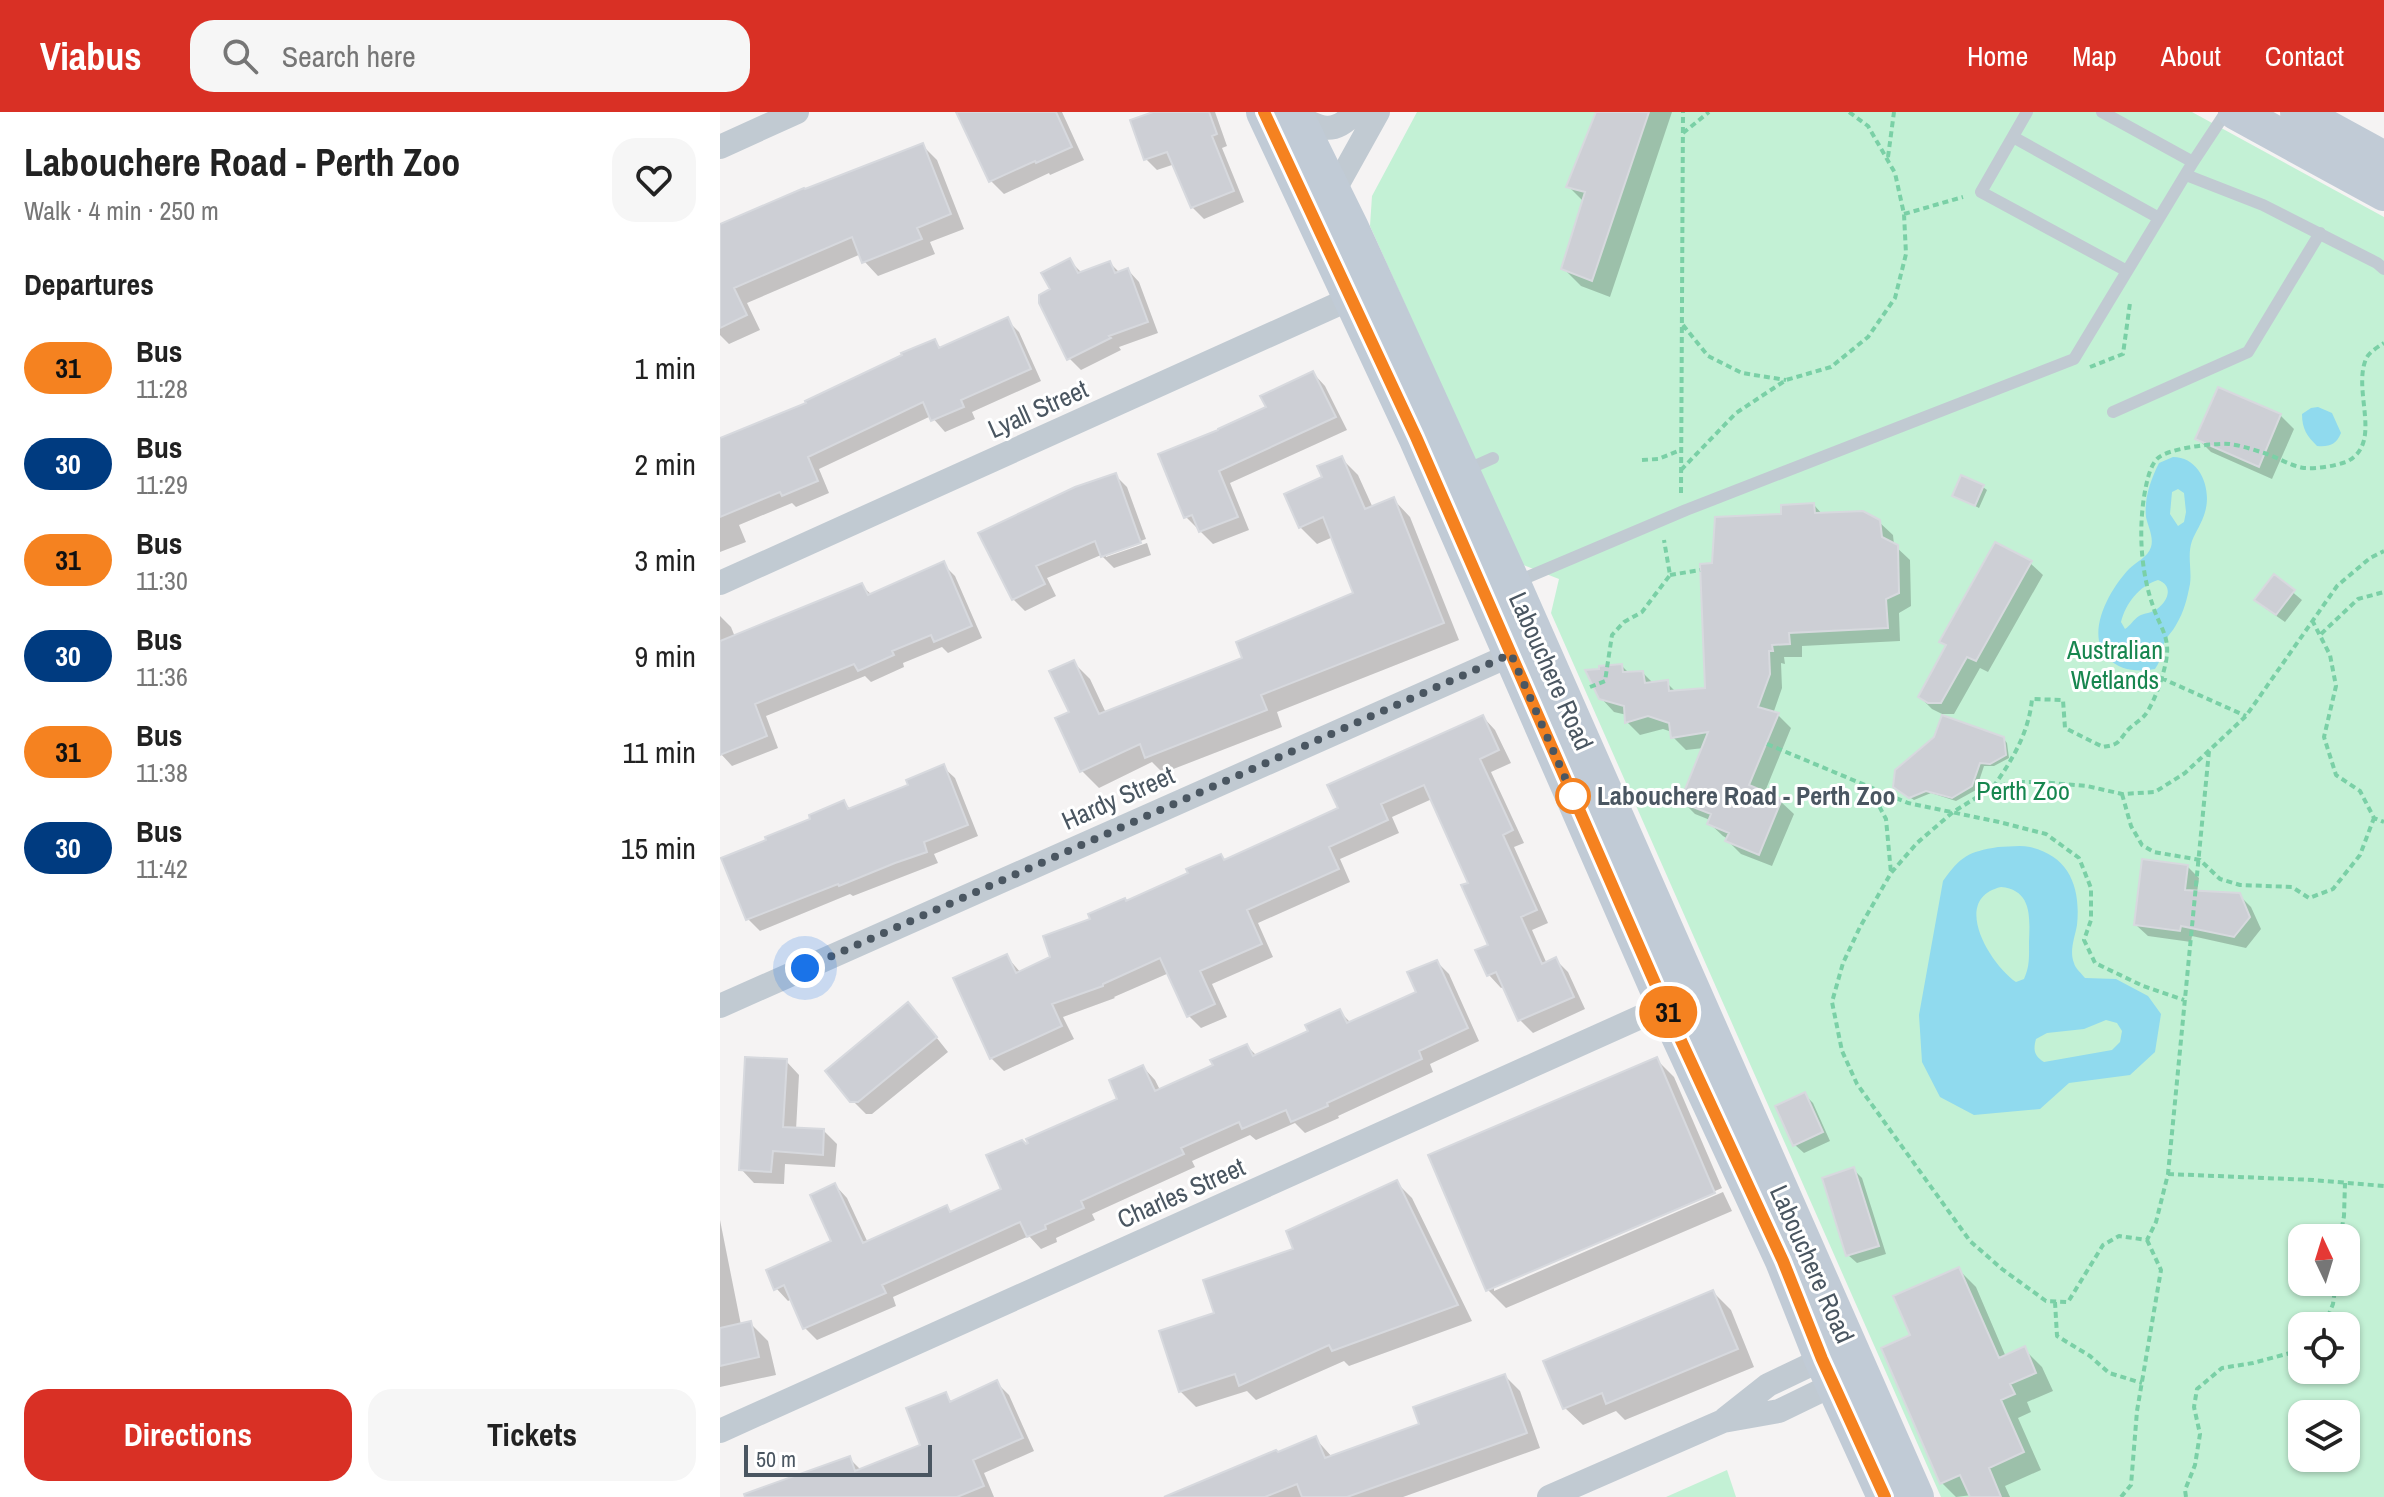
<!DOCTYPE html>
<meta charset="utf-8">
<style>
body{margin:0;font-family:"Archivo Narrow",sans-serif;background:#f6f6f6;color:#222;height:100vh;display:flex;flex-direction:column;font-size:30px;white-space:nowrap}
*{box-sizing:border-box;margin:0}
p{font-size:26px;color:#767676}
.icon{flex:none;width:44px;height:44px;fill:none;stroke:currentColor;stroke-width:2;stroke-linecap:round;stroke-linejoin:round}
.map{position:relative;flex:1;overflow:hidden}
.details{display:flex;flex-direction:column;background:#fff;width:720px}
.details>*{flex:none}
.badge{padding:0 16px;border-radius:26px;font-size:28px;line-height:52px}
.needle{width:52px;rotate:356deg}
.tools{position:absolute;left:1568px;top:1112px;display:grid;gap:16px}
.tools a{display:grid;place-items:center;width:72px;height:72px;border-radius:16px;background:#fff;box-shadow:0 2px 6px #0004;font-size:40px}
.scale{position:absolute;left:24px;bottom:20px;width:188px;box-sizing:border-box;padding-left:8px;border:4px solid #4a5661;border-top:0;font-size:22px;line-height:28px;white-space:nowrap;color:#4a5661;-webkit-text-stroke:6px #fff;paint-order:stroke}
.you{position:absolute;width:40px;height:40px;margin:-20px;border:6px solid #fff;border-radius:50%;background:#1a73e8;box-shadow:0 0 0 12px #1a73e833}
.map>.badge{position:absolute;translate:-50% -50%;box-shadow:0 0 0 4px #fff}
h2{padding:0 24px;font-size:30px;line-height:72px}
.round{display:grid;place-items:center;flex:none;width:84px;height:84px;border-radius:24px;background:#f6f6f6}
.overview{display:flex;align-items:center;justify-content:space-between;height:136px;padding:0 24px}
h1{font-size:38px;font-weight:800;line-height:60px}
.cta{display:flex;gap:16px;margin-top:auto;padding:16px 24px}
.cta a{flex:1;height:92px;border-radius:24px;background:#d93025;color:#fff;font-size:32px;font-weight:800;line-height:92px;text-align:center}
.cta a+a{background:#f6f6f6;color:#222}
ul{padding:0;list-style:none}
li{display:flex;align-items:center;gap:24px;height:96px;padding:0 24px}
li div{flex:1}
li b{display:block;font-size:30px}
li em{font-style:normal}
li .badge{min-width:88px;font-weight:700;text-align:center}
header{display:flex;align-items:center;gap:48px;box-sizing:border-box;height:112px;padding:0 40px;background:#d93025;color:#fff}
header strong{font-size:38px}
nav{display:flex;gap:44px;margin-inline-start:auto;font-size:28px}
.search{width:560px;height:72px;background:#f6f6f6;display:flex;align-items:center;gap:20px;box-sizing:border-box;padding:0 28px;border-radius:24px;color:#767676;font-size:30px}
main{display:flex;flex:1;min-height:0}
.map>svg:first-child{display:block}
</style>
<header>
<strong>Viabus</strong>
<div class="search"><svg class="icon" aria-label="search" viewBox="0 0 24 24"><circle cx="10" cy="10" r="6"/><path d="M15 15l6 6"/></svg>Search here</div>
<nav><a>Home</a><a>Map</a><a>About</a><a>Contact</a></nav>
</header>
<main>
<section class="details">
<div class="overview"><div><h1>Labouchere Road - Perth Zoo</h1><p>Walk · 4 min · 250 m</p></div><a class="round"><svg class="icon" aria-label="heart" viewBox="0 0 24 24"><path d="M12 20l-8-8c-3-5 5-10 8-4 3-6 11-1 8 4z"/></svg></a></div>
<h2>Departures</h2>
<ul>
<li><span class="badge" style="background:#f58220;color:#111">31</span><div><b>Bus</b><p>11:28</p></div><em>1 min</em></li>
<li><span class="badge" style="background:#003b80;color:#fff">30</span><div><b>Bus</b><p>11:29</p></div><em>2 min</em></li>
<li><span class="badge" style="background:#f58220;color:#111">31</span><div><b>Bus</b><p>11:30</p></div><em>3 min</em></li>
<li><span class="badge" style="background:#003b80;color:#fff">30</span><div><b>Bus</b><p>11:36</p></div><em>9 min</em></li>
<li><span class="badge" style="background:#f58220;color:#111">31</span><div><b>Bus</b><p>11:38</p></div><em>11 min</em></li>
<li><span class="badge" style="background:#003b80;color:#fff">30</span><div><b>Bus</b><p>11:42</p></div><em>15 min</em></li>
</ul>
<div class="cta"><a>Directions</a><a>Tickets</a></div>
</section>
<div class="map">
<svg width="1664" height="1385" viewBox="0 0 1664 1385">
<rect width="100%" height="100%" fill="#f5f3f3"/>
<!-- green -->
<path fill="#c3f1d5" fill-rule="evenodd" d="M697,0H1472L1664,105V1385H1221L831,501L839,467L801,452L650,114L652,84ZM1582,1126H1626V1170H1582ZM1582,1214H1626V1258H1582ZM1582,1302H1626V1346H1582Z
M1007,1358L1016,1385H946Z"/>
<!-- water -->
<path fill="#90daee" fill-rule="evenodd" d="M1598,295L1612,301L1621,321C1616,333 1609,335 1597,334C1587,324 1582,317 1582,302L1591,296Z
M1453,345C1480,345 1492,377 1485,400C1482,411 1476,419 1472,429C1467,443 1472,458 1470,472C1467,487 1464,500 1456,513C1453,519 1448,523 1445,529C1440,539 1443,546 1435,557C1418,560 1400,559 1388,546C1364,522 1390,477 1409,457C1416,450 1428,445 1431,435C1434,425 1428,415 1426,405C1424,386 1431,367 1439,351ZM1458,377L1464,381L1466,400L1464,410L1458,414L1450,402L1452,380ZM1438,468C1454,474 1448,489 1437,497C1432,501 1424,501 1419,504C1413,508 1411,513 1405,517L1401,510C1406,491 1419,474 1438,468Z
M1278,735C1288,735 1300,733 1310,735C1349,744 1361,775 1357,813C1355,825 1349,839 1354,851C1355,856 1362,862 1365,866L1396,867L1428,884L1441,902L1435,940L1410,963L1349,971L1320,997L1254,1003L1220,985L1202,950L1199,903L1223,769C1241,744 1248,740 1278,735ZM1281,775C1312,778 1310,805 1309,830C1309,844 1310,854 1304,867L1296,870C1270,852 1230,787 1281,775ZM1386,908L1397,911L1402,919L1400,930L1392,938L1324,950C1314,944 1313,938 1316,927L1327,921L1364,917Z"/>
<!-- shadow -->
<path fill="#0003" d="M241,0H342L364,48L330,63L329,61L284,82L271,69Z
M439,0H495L507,34L502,36L524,90L484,107L472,95L455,52L437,58L426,47Z
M879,0H952L890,185L861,174L843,156L864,90L848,74Z
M202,33L217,48L244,117L210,130L215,142L158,164L144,149L141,142L27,191L40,218L9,232L0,223V116Z
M350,149L361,160L390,151L400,161L408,158L419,170L438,221L399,235L401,238L361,258L349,246Z
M287,208L299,220L321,269L252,300L255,307L225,320L211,304L99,357L109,381L76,395L72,391L19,413L26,430L0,440V328L88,292L214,229L222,237Z
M593,261L605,274L627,318L510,371L529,418L493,432L466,405L501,319L548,296Z
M1560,303L1574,317L1552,367L1491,340L1478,327Z
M621,346L638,363L653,396L674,388L690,405L739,528L557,600L562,615L443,661L432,650L379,676L362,659L351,600L353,550L370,567L386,601L525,547L636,482L613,425L597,432L580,415L605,366Z
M395,363L407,375L426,427L386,441V445L427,431L431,443L394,456L381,443L327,466L336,484L305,499L293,487L261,422Z
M1263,375L1267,378L1259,396L1234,383Z
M1094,393L1103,403L1159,410L1173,423L1174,433L1190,448L1191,494L1179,501L1180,529L1082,534V545H1064L1065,552L1061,551L1062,576L1053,602L1058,603L1071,616L1044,682L1060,689L1074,702L1052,754L1021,742L1008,729V727L1003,724L989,711L990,708L975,702L962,689L984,636L966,638L953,625L952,620L943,617L920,623L907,610V603L894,600L881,586L902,554L909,561H923L934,572L947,571L956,580L988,577L994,453L1063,404Z
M1310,451L1323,463L1268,560L1260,556L1234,602H1222L1212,597L1200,585L1228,535L1222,529Z
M223,452L235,464L262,526L228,541L222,535L183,551L184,555L151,570L145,564L46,604L58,636L12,654L1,642L0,504L11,515L15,525L142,474L152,483Z
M1554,465L1582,488L1565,510L1545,496Z
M763,605L775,618L791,651L771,660L804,731L794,735L828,811L812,818L827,852L836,848L848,860L865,897L813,921L800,908L785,874L781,876L769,863L758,839L771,834L750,772L712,687L672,705L679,721L620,747L630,770L538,811L553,845L492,872L507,905L481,916L469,904L449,861L394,885L395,886L343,905L354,927L284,959L271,946L287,845L301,861L333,846L373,808L471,762L500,744L505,749L621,697Z
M1283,626L1287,631L1289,646L1274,654H1264L1256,678L1236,689L1211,681L1194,688L1180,679Z
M223,655L235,666L258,724L214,742L218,751L133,784L130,782L40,819L28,807L4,747L49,730L124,690L131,698L190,674Z
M1467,754L1479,766L1477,781L1519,783L1531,795L1541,817L1526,836L1472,824L1471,830L1428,824L1416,813Z
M717,850L729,862L759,929L710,952L713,960L618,1004L619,1006L585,1021L575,1011L536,1028L530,1023L472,1049L475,1055L372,1102L375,1108L336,1126L337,1130L321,1137L309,1124L173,1185L176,1194L97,1228L85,1216L72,1187L68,1189L56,1176L114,1130L115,1073L127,1086L148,1131L227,1096L232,1101L284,1078L306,1035L400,988L423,955L435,968L440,978L495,954L527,934L537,944L590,920L620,900L631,911L699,881Z
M201,906L228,940L152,1002H146L132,988Z
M936,947L954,965L1002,1076L774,1174V1179L1003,1080L1012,1099L786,1196L768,1178L710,1044Z
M66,949L79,963L76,1018L104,1019L117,1032L115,1055L65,1052L64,1072L34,1071L21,1057Z
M1085,983L1093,991L1110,1029L1084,1041L1075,1033Z
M1134,1058L1142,1066L1166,1142L1137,1151L1128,1143Z
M677,1071L692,1086L752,1209L629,1254L624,1249L536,1288L527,1279L476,1295L460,1279L497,1202L576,1139Z
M0,1108L21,1213L30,1211L48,1229L56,1263L0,1275Z
M1238,1157L1256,1175L1286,1245L1304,1237L1322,1255L1333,1279L1307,1290L1311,1300L1298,1306L1321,1358L1285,1374L1290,1385H1252V1383L1236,1385L1222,1371L1193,1224Z
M993,1180L1011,1198L1034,1255L905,1308L896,1299L863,1313L845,1296Z
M785,1264L800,1279L820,1336L683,1385H447L596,1327L612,1345L701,1313Z
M277,1271L289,1283L314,1339L264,1361L274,1385H65L130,1347L142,1359L203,1334L225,1283L233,1291Z"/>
<!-- building -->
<path fill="#cdcfd5" stroke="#d7d9de" stroke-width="2" d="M236,0H336L352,35L316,51L315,49L269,70Z
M433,0H489L497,22L492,24L514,79L471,96L447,40L424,48L410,8Z
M876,0H929L872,169L841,157L865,80L846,75Z
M203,31L231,102L197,116L202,127L142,151L132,125L14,176L27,203L0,216V112L84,76L85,77Z
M350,146L358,161L390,149L395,161L408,156L428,210L389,224L391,226L347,248L319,191V183L330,177L321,161Z
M288,205L311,257L241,288L244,295L211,309L203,290L88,345L98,369L62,384L60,380L0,405V326L86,291L85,289L182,243L181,241L215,227L219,236Z
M593,259L616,305L499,359L518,405L479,420L472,403L464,406L438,342L498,318V317L546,295L540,284Z
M1498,275L1561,302L1539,355L1475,327Z
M622,344L645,397L674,385L724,511L541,583L547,598L425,646L420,632L360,660L335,606L349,600L329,559L354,548L379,602L522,546L516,530L633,481L603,405L579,416L564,382L602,365L597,354Z
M396,361L421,431L381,445L375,429L316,454L325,472L292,488L258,421L355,375Z
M1241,363L1264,373L1255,394L1232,384Z
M1094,391L1095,401L1143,399L1160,408L1162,425L1178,433L1179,481L1166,487L1168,516L1069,521L1070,532L1052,533L1053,539H1049L1050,562L1038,595L1059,601L1029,673L1062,687L1039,743L1005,729L1009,721L987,712L991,702L960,690L988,620L951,626L949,611L928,604L905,611L904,594L879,587L865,558L879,557V554L902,552L903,560L923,559L925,571L948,568L949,579L985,576L980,452L992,451L995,405L1061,402V393Z
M1275,430L1312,449L1256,549L1247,545L1221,591H1208L1198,585L1226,533L1219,530Z
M224,449L252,514L214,530L211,523L172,539L174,543L138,559L134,552L35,592L47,624L0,643V529L142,471L148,483Z
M1554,462L1575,478L1556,503L1534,488Z
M763,603L779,638L760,647L793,718L783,723L817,798L801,805L822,852L836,845L854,885L798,909L776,860L767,864L755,838L768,833L741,773L748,771L704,673L661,692L668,708L609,735L619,757L527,798L542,832L480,859L495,892L467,905L440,846L383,872V874L332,892L342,914L270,947L233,866L287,842L296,861L330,845L323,824L370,807L368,802L405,786L406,789L468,761L466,757L501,742L504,748L618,696L607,673Z
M1222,603L1284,625L1286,643L1270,652L1260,651L1252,674L1232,686L1206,679L1189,686L1173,675L1175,658L1214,625Z
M224,652L248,713L204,730L207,740L175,751L119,774L118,772L26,808L1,746L46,728L45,725L90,707L89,703L124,688L128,697L188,673L186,668Z
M1422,747L1468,753L1465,778L1520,781L1530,805L1514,825L1461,814L1460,819L1414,813Z
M717,848L748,916L699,939L702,947L607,991L608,994L571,1010L566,998L522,1017L519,1010L461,1036L464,1042L361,1089L364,1096L325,1113L326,1117L307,1125L300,1110L162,1173L166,1181L83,1217L64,1173L54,1178L46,1158L111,1129L90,1083L115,1071L143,1131L227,1093L230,1100L281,1077L266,1043L302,1028L306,1032L308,1031L306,1027L397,987L389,968L423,953L435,979L493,953L490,948L527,932L533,944L588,919L585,913L620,897L627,911L696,880L687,860Z
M188,890L217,925L138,990H130L105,959Z
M25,945L67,947L63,1015L104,1017L103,1043L53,1039L51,1060L19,1058Z
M937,945L995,1081L766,1179L708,1043Z
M1085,980L1103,1020L1073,1034L1055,994Z
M1134,1055L1159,1134L1126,1144L1102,1066Z
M677,1068L738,1193L612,1239L609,1233L519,1274L515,1262L459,1280L439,1219L494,1201L483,1168L573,1137L566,1119Z
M1239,1155L1279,1246L1305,1234L1316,1261L1290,1272L1295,1282L1281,1288L1304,1340L1269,1356L1281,1385H1250L1240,1363L1220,1372L1161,1236L1190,1223L1173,1184Z
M993,1178L1018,1237L886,1292L882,1281L843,1297L823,1249Z
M31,1209L39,1245L0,1254V1216Z
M785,1262L807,1321L627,1385H582L577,1372L545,1385H444L556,1338L558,1340L596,1324L605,1346L699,1312L693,1295Z
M277,1268L303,1326L253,1348L264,1374L237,1385H25L24,1382L130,1344L135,1359L200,1333L186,1296L226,1280L230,1290Z"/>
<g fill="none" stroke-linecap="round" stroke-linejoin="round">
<!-- path -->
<path stroke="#7ad0a6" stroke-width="4" stroke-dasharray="6 4" stroke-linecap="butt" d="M963,21L989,0
M1168,45L1174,0
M1184,102L1243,85
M963,213L988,244L1022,261L1066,268
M1370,255L1403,242L1410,191
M922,348L938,347L961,338
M961,358L1016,301L1066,268L1111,255L1148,225L1175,186L1186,142L1184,102L1175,61L1148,14L1129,0
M961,381L963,0
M950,463L980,458
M1592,508L1610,543L1616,574L1604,625L1616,663L1640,679L1654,706L1664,710
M1601,522L1638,487L1664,480
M1441,566L1526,604
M870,575L885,569L892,523L904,510L922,500L950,463L944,428
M1047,632L1188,691L1279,710L1326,722L1359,746L1371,776V808L1364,828L1375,851L1423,874L1464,888
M1489,639L1448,1062L1436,1110L1427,1128L1399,1124L1383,1133L1348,1190L1326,1189L1282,1157L1250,1129L1137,972L1122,939L1112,890L1123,851L1140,815L1171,761L1197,731L1233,700L1272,676L1295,670H1319L1367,674L1402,682L1435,680L1465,661L1526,604L1617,474L1650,446L1664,439
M1273,675C1292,649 1309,620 1312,587L1343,588L1345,616L1383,635C1387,634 1391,634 1395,632C1400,630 1403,623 1407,619C1412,613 1420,609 1425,603C1435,590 1449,551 1447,534C1446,520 1437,508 1433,494C1420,458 1418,412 1426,374C1428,365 1431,352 1438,346C1449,336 1494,331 1509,332C1520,333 1534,338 1544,341C1557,345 1571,354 1584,356C1597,357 1614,354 1626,350C1664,332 1632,280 1646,247C1649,240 1658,235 1664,231
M1150,677L1166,707L1171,761
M1402,682L1411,714L1422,733L1434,740L1480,748L1500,767L1520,773L1572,775L1589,786L1613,777L1640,743L1654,706
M1448,1062L1593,1068L1664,1074
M1620,1126L1624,1104L1625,1071
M1335,1190L1337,1224L1370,1244L1389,1261L1422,1271
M1604,1214L1613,1192L1616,1170
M1401,1385L1411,1373L1417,1299L1441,1158L1427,1128
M1466,1385L1465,1378L1475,1353L1480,1322L1474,1295L1477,1277L1502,1256L1533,1251L1570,1241L1582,1232"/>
<!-- service -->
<path stroke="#c1cad2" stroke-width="12" d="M1307,0L1261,80L1407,159
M1382,0L1473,50
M1293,25L1439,106
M1466,63L1543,93L1657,151L1664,157
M1393,300L1528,240L1600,121
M746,358L773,346
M796,470L966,398L1354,247L1473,50L1506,0"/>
<!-- minor -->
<path stroke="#c1cad2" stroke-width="24" d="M575,3C600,17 614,24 635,0
M0,35L77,0
M606,86L614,79L658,0
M0,471L645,180
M0,894L802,538
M1005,1307L1048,1273L1113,1242
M0,1319L945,894
M829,1385L1003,1309L1059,1299L1127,1266"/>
<!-- secondary -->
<path stroke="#c1cbd6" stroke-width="36" d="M544,0L696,325L945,894L1063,1149L1102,1247L1165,1385
M574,0L631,116L793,472L1196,1385
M1516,0L1664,81
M1578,0L1664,47"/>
</g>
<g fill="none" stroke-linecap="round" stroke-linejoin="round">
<!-- line casing -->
<g stroke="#fff" stroke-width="18">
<path id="line" d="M544,0L696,325L945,894L1063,1149L1102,1247L1165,1385"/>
</g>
<!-- line -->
<use href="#line" stroke="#f58220" stroke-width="12"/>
<!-- walk -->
<path stroke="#4a5661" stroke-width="8" stroke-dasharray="0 14.4" d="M85,856L791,542L853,684"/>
</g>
<!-- markers -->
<circle fill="#fff" stroke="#f58220" stroke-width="4" cx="853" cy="684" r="16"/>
<g text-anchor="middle" stroke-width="6" stroke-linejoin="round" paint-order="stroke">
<!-- street labels -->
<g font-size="26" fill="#4a5661" stroke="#fff">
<text transform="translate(318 297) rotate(-24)" y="9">Lyall Street</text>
<text transform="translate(831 559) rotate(66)" y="9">Labouchere Road</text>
<text transform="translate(398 686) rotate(-24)" y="9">Hardy Street</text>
<text transform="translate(461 1081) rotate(-24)" y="9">Charles Street</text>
<text transform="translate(1092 1152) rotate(66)" y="9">Labouchere Road</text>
</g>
<!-- park labels -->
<g font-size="26" fill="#17864f" stroke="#fff">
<text x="1395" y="547">Australian<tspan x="1395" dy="30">Wetlands</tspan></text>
<text x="1303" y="688">Perth Zoo</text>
</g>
<!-- stop labels -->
<g font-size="26" font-weight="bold" fill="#4a5661" stroke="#fff" text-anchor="start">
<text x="877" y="693">Labouchere Road - Perth Zoo</text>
</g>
</g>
</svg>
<div class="tools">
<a><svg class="needle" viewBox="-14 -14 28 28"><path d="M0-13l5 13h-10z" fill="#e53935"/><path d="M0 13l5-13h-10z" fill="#767676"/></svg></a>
<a><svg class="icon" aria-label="locate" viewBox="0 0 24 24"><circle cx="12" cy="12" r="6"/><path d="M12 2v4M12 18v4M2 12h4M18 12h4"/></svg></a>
<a><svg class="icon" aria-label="layers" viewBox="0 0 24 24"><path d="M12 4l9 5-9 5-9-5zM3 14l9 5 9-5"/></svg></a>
</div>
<div class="scale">50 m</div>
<div class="you" style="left:85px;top:856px"></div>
<b class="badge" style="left:948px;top:900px;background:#f58220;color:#111">31</b>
</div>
</main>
